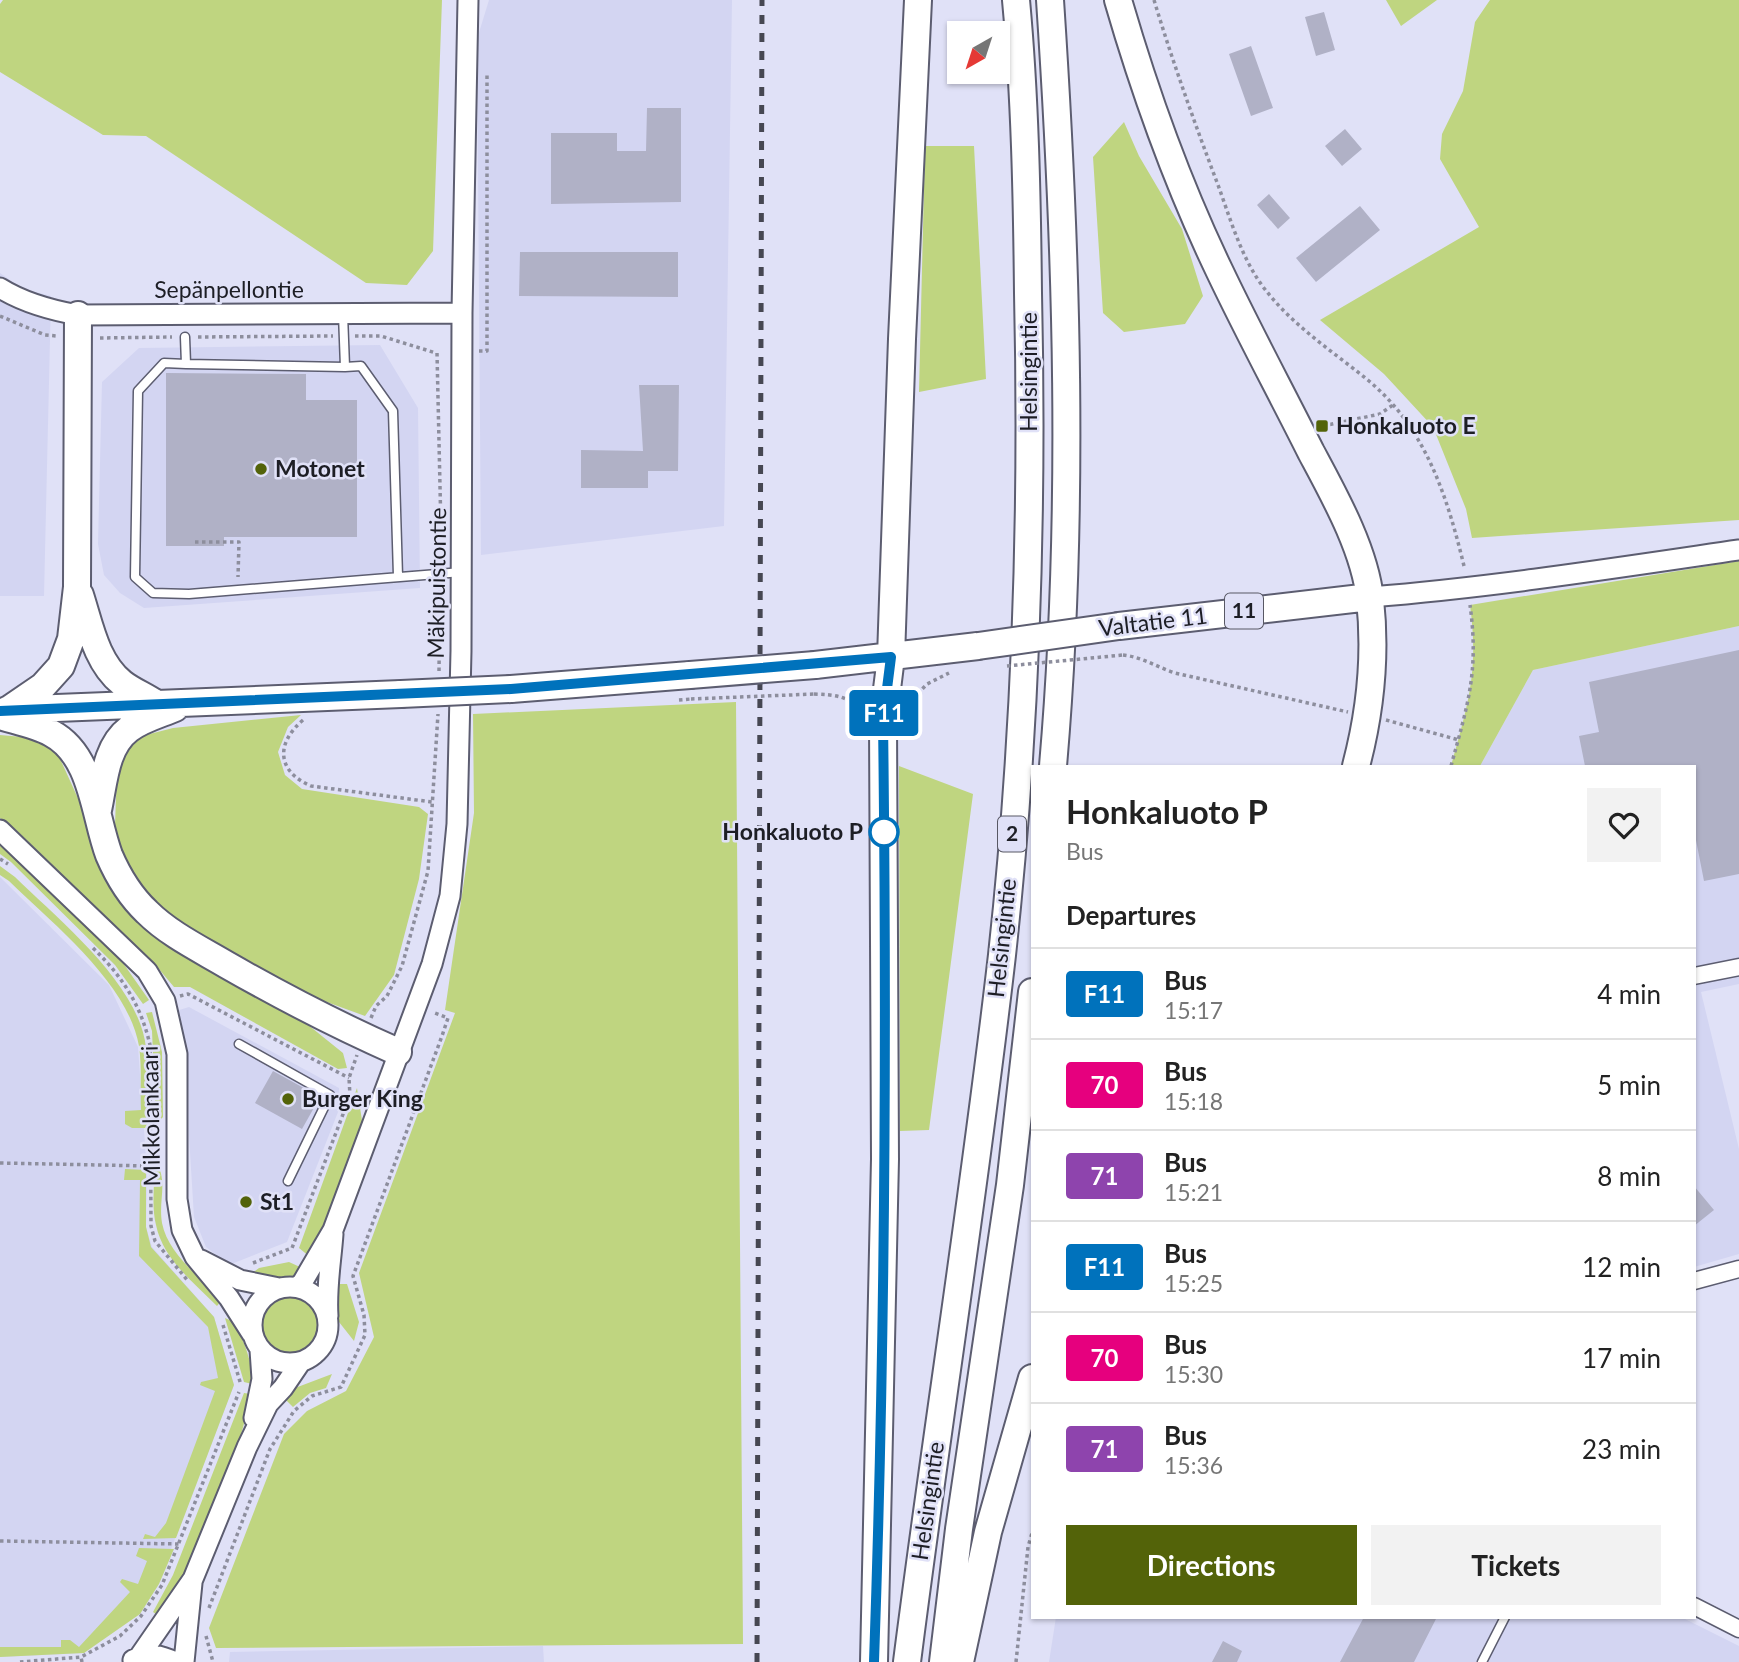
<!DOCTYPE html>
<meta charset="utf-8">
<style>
body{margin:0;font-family:Lato,sans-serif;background:#f2f2f2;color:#222;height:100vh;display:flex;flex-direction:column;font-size:26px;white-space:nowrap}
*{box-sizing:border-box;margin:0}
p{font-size:23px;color:#767676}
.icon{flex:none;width:38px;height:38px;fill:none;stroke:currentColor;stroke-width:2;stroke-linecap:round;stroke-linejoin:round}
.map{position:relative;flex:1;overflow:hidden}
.drawer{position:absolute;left:1031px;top:765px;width:665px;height:854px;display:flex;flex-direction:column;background:#fff;border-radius:0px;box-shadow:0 2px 5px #0004}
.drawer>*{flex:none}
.badge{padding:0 14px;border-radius:5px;font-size:24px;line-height:46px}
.needle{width:46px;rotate:219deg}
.controls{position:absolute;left:947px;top:21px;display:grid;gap:14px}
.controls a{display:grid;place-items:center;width:63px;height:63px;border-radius:0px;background:#fff;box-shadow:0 2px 5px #0004;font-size:35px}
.map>.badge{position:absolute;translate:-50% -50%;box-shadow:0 0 0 4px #fff}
h2{padding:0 35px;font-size:26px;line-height:63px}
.round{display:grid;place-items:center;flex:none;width:74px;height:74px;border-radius:0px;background:#f2f2f2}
.head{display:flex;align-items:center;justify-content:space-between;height:119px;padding:0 35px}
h1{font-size:33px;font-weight:700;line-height:52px}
.primary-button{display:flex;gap:14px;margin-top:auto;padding:14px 35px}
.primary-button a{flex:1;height:80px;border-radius:0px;background:#536309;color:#fff;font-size:28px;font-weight:700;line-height:80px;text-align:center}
.primary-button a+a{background:#f2f2f2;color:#222}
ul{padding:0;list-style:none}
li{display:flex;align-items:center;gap:21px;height:91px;padding:0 35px;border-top:2px solid #e0e0e0}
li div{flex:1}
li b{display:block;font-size:26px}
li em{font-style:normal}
li .badge{min-width:77px;font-weight:700;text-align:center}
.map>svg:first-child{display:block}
</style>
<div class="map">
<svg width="1739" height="1662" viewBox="0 0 1739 1662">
<rect width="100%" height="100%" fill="#e0e1f7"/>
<!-- built -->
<path fill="#d3d5f2" d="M489,0H732L724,526L481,555L477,39Z
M0,273L23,289L51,296L44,596H0Z
M380,345L418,408L420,588L144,608L120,593L104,575L98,544L102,382L139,348Z
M1739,626V984L1701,992L1739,1149V1254L1694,1267V766H1480L1533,670Z
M0,877L109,985L138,1047L147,1171L146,1227L152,1247L214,1317L234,1385L158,1583L84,1653L0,1657Z
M189,1007L339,1088L340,1107L287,1242L229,1265L206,1247L194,1217L189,1136L188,1059L176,1011Z
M1056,1617H1681L1739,1646V1662H1049Z
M543,1646L544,1662H229L230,1652Z"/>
<!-- green -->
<path fill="#bfd580" d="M3,0H442L433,251L407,285L366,283L146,136L103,135L0,72V4Z
M1386,0H1437L1401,26Z
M1490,0H1739V520L1472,538L1466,509L1433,427L1384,374L1320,320L1479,227L1440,159L1442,134L1463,91L1475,22Z
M1124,122L1139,156L1182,229L1203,296L1185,324L1124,332L1103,313L1093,157Z
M925,146H974L986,379L919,392Z
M1739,561V626L1533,670L1480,766H1451C1468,704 1479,671 1470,605Z
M736,702L743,1644L216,1648L209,1628L284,1434L307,1411L346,1391L374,1337L359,1273L455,1013L445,1010L474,813L473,714Z
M301,715L288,727L278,752L285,775L302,789L419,807L428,814L419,879L394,975L365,1016L283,986L179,926L145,897L123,859L115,825L117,769L124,748L138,737L173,728Z
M0,735L34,738L57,752L91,827L105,872L128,911L224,979L307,1024L343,1053L347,1068L338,1069L190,987H174L153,962L14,828L0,818Z
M899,766L973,794L929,1130L900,1131Z
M0,846L16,856L123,963L149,1000L143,1004L115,965L11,862L0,854Z
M0,866L15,877C59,920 140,985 146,1048C149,1074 146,1102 147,1128H132L125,1124V1111L141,1110C140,1090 142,1067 139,1046C128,983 53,924 9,881L0,875Z
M152,1012L162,1052L163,1117L156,1124L152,1031L146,1013Z
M357,1088L363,1127L321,1239L310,1257L299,1248Z
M155,1159C169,1183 158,1198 162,1223C168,1254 201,1278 222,1300L217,1306C193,1282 163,1259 156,1225C151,1205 155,1180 155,1159Z
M125,1169L146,1170V1227L151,1247L214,1317L234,1385L176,1538L143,1539L145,1534L155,1537L166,1523L215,1391L200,1385L201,1382L218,1378L208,1327L139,1256L140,1180H124Z
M289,1262L300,1267L295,1280L284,1279L275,1282L248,1276L259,1268Z
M335,1284H347L359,1322L354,1341L339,1322Z
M261 1325a30 30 0 1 1 60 0a30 30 0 1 1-60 0Z
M225,1318L234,1322C245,1343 252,1360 252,1384L244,1382Z
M332,1374L326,1388L310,1393L293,1407L282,1396L295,1388Z
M244,1393L251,1394C235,1470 202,1552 160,1617L153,1612L173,1575Z
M139,1548L174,1549L159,1584L140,1614L84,1653L0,1657V1647H61V1640H70L79,1647L130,1592L120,1582L122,1579L138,1584L147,1561L136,1556Z"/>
<!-- building -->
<path fill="#b0b1c6" d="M1324,12L1335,50L1316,56L1305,17Z
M1251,46L1273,108L1251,116L1229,54Z
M647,108H681V202L551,204V133H617V151H646Z
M1345,129L1362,149L1342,166L1325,146Z
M1269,194L1290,218L1278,229L1257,205Z
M1360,206L1380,230L1316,282L1296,258Z
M520,252H678V297L519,296Z
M166,373L306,374V400H357V537H224V546H166Z
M639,385H679L678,471H648V488H581V450L643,451Z
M1739,650V874L1704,881L1694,830V766H1585L1579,736L1599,732L1589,682Z
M273,1071L320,1097L302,1129L255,1103Z
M1694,1186L1714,1210L1694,1226Z
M1364,1617H1437L1414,1662H1340Z
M1223,1641L1242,1651L1237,1662H1212Z"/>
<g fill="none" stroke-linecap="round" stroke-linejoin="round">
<!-- service casing -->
<g stroke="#5c5d70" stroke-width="11">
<path id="service" d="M343,314L345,367L361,366L393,411L398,576
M185,337L186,364L164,363L138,391L135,577L153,593L189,594L462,572
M186,364L345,367
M239,1044L330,1095L288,1181
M1482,1662L1505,1617"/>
</g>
<!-- minor casing -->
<g stroke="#5c5d70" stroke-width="19">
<path id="minor" d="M1694,976L1739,967
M1694,1281L1739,1269
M1694,1606L1739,1629"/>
</g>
<!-- tertiary casing -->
<g stroke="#5c5d70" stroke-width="23">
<path id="tertiary" d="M0,288C24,303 50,310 78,315L462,313
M1370,597C1494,587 1616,568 1739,550
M0,830L147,971L165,1001L177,1054V1199L182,1230L195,1257L229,1298L252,1334
M201,1260L240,1280L279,1288
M252 1325a38 38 0 1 1 76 0a38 38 0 1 1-76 0Z
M297,1287L302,1283L333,1230L432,964L450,896L457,824L461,651L462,313L468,0
M328,1316C326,1288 331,1262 333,1234
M254,1418L262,1379L260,1350
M139,1657L193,1579L247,1447L268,1404L283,1388L300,1363
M133,1660C148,1652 161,1655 175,1662
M184,1662L192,1583"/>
</g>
<!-- trunk casing -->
<g stroke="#5c5d70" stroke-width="30">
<path id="trunk" d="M1050,0C1067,254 1075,512 1053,766
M1118,0C1145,93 1178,185 1220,272C1249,333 1281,392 1311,452C1334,495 1365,550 1370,599C1376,654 1370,713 1356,766
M80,595C90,626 96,662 122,683C132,691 145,696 155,703
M1119,626L1370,597
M815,665L978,646
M511,689L690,675
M7,710L401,694
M8,710L43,686L61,666L71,639L77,587L78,315
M0,716C16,721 36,725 51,733C93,755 94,815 109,855C118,876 130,896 147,912C169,934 200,949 227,965C283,997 339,1026 398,1052
M98,810C104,783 105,747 129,729C142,719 161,714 175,708
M874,1662L885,1159L883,721L891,657L902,339L918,0
M907,1662C937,1426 975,1191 1002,955C1026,736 1033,514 1028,293C1027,196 1025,97 1016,0
M943,1662L959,1529L1010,1185L1032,992
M960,1662L988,1532L1032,1378"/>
</g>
<!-- path -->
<path stroke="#8d8e9d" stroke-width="3.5" stroke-dasharray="3.5 3.5" stroke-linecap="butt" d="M1154,0C1173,63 1195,124 1218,185C1229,215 1239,250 1257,278C1285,321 1330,349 1369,381C1426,429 1447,496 1464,566
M0,316L45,335L57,336
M355,336H381L436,353
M198,337L333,336
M100,338L172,337
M479,351H487V73
M437,353L441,531
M1323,426L1380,414L1393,405
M195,542H239L238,577
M1123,655C1142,657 1157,667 1175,673L1348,712
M439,671L440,584
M814,694C834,695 848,695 862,712
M679,700L691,699
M908,704L927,684L949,673
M303,720C276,743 276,771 311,786L432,802
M1386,720L1459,740
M1451,766C1468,704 1479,671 1470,605
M0,859L8,864
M93,948C122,976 141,1005 150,1045L151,1226L155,1241L188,1281
M180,996L188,994L349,1078
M371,1018L376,1006L387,996L402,966L428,871L438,714
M0,1163L150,1166
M253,1263L292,1248L350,1096L349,1078L357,1055
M223,1325L241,1385
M0,1541L179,1544
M209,1608L270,1449L294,1411L312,1396L341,1387L365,1335L364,1315L353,1276L442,1036L448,1018L432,1012
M206,1636L213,1662
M20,1662L81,1657
M82,1662L81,1657L120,1636L141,1616L162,1585L239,1392
M1016,1662L1028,1547L1032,1533"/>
<!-- service -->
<use href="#service" stroke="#fff" stroke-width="8"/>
<!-- minor -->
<use href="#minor" stroke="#fff" stroke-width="16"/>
<!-- tertiary -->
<use href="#tertiary" stroke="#fff" stroke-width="19"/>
<!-- trunk -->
<use href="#trunk" stroke="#fff" stroke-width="26"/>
<!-- rail -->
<path stroke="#464752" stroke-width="5" stroke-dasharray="9 9" stroke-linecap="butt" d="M757,1662L762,0"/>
<!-- trunk-bridge casing -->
<g stroke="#5c5d70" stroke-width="30" stroke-linecap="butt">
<path id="trunk-bridge" d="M978,646L1119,626
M690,675L815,665
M401,694L511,689"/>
</g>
<!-- path-bridge -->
<path stroke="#8d8e9d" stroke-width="3.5" stroke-dasharray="3.5 3.5" stroke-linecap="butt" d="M1007,666L1123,655
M691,699L814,694"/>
<!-- trunk-bridge -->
<use href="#trunk-bridge" stroke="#fff" stroke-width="26"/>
</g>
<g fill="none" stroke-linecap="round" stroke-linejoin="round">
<!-- line casing -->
<g stroke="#fff" stroke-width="16">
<path id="line" d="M0,711L511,689L891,657L883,720C887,1034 885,1348 874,1662"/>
</g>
<!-- line -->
<use href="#line" stroke="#0072bc" stroke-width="10"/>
</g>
<!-- markers -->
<g fill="#536309" stroke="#e0e1f7" stroke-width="2.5">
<rect x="1315" y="419" width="14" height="14" rx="3.5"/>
<circle cx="261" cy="469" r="7"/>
<circle cx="288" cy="1099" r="7"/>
<circle cx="246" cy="1202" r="7"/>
</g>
<circle fill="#fff" stroke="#0072bc" stroke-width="3.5" cx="884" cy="832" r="14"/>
<g text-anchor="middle" stroke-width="5" stroke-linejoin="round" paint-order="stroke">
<!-- shield labels -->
<g fill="#e0e1f7" stroke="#585864" stroke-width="2">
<rect x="1225" y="593.5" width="38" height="35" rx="5"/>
<rect x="998" y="816.5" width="28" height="35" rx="5"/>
</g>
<g font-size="21" font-weight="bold" fill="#1d1e25">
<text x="1244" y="618">11</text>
<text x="1012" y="841">2</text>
</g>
<!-- street labels -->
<g font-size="23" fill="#1d1e25" stroke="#e0e1f7">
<text x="229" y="298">Sepänpellontie</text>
<text transform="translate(1029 372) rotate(-90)" y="8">Helsingintie</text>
<text transform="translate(437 583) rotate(-89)" y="8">Mäkipuistontie</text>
<text transform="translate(1153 622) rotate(-7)" y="8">Valtatie 11</text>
<text transform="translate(1002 938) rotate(-84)" y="8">Helsingintie</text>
<text transform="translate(151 1116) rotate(-91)" y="8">Mikkolankaari</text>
<text transform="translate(928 1501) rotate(-82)" y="8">Helsingintie</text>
</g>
<!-- poi labels -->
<g font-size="23" font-weight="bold" fill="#1d1e25" stroke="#e0e1f7" text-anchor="start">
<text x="1336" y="434">Honkaluoto E</text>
<text x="275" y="477">Motonet</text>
<text x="302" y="1107">Burger King</text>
<text x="260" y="1210">St1</text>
</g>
<!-- stop labels -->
<g font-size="23" font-weight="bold" fill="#1d1e25" stroke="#e0e1f7" text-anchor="end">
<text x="863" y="840">Honkaluoto P</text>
</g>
</g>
</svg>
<div class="controls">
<a><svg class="needle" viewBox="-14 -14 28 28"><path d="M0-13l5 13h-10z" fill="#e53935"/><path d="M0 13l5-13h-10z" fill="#767676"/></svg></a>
</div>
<b class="badge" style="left:884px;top:713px;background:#0072bc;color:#fff">F11</b>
<section class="drawer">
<div class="head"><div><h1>Honkaluoto P</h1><p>Bus</p></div><a class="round"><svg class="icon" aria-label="heart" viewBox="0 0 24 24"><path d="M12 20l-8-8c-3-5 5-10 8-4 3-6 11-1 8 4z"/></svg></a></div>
<h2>Departures</h2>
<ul>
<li><span class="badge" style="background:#0072bc;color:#fff">F11</span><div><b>Bus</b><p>15:17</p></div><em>4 min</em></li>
<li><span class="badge" style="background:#e6007e;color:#fff">70</span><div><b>Bus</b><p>15:18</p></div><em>5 min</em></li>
<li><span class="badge" style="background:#8e44ad;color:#fff">71</span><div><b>Bus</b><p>15:21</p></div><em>8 min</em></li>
<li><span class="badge" style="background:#0072bc;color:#fff">F11</span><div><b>Bus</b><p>15:25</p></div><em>12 min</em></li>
<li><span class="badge" style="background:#e6007e;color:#fff">70</span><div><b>Bus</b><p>15:30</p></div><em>17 min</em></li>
<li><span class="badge" style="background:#8e44ad;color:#fff">71</span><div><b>Bus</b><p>15:36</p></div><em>23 min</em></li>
</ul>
<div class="primary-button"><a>Directions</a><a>Tickets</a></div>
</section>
</div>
